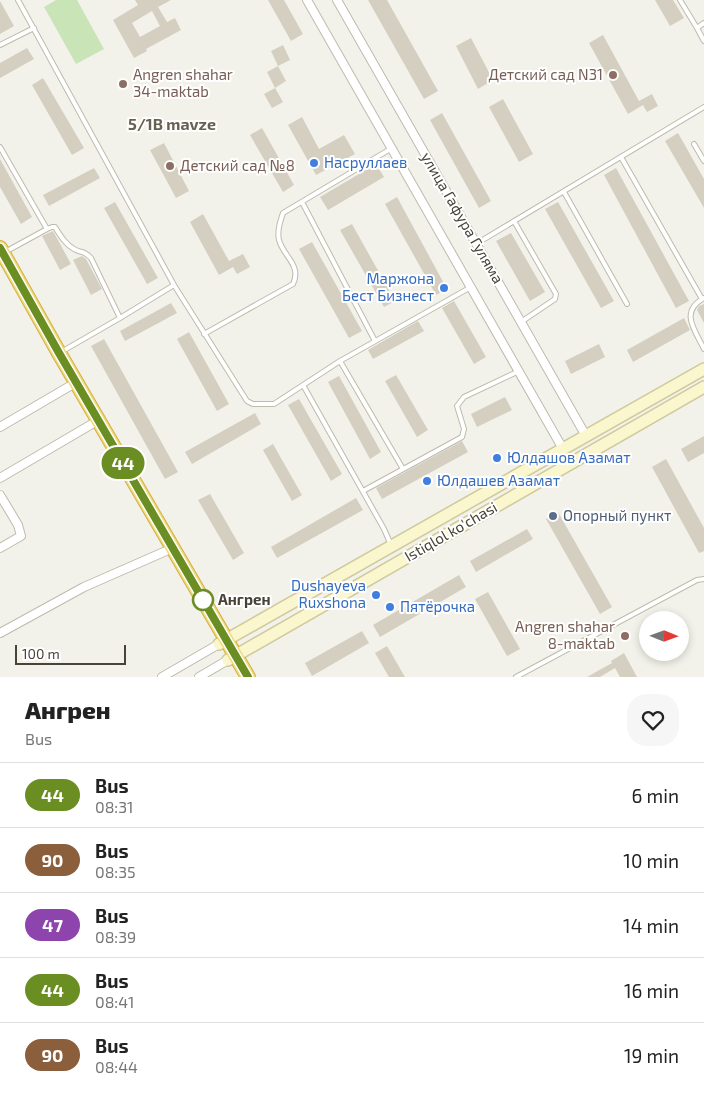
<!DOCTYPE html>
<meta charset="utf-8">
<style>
body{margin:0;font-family:"Exo 2",sans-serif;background:#f6f6f6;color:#222;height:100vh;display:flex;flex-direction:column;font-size:19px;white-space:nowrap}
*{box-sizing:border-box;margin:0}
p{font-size:16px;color:#767676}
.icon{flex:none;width:28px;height:28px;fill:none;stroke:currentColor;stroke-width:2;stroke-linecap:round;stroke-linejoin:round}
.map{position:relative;height:677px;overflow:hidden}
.details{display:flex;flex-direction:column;background:#fff;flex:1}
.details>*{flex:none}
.badge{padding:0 10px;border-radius:16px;font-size:18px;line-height:32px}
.needle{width:32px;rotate:91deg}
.controls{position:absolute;left:639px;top:611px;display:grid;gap:10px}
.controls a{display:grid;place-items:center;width:50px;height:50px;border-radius:50%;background:#fff;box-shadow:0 2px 8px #0003;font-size:25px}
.scale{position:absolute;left:15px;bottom:12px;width:111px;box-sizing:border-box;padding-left:5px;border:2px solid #474338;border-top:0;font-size:14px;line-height:18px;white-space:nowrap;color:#474338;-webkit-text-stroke:4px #fff;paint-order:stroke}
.map>.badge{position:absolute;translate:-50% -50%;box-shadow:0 0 0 2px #fff}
.round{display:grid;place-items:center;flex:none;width:52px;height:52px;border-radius:20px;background:#f6f6f6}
.summary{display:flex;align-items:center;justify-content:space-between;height:85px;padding:0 25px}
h1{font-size:24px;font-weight:800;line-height:38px}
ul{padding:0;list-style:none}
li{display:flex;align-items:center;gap:15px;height:65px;padding:0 25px;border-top:1px solid #e0e0e0}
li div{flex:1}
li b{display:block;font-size:19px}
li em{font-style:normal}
li .badge{min-width:55px;font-weight:700;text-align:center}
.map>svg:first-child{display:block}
</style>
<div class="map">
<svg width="704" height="677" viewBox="0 0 704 677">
<rect width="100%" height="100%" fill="#f3f2ea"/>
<!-- green -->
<path fill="#c9e4b6" d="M56,0H77L104,49L76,64L44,7Z"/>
<!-- building -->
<path fill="#d4cfc0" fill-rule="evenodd" d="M135,0H171L158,7L167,22L175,18L181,30L146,49L147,51L134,58L113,20L138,5ZM152,11L160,26L140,37L132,23Z
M268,0H284L303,34L291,41Z
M368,0H387L438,91L424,99Z
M655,0H673L684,18L670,26Z
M0,1L14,26L0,34Z
M603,35L639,101L652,94L658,106L647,112L643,105L628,114L589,43Z
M471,38L493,80L478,89L456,46Z
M283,45L290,60L278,66L271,51Z
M27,48L34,59L0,78V63Z
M278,66L286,81L275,88L267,72Z
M43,78L84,148L72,155L32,85Z
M275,88L283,102L272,108L264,94Z
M503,99L533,154L519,162L489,107Z
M442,113L491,201L479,208L430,120Z
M302,117L319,149L344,135L355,154L316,175L288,125Z
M262,128L294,185L283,192L250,135Z
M678,133L704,179V208L665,141Z
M164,143L189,191L176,198L150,150Z
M0,159L32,217L21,224L0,187Z
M376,164L384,177L328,210L320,197Z
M94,168L100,178L49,206L43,195Z
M616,168L689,301L676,308L604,175Z
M397,197L447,289L436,295L385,204Z
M115,202L158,278L147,284L104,208Z
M558,202L614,301L601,308L545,209Z
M203,214L229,261L243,254L250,267L237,274L233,267L219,275L190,222Z
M352,224L395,301L384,307L340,230Z
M53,231L71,264L60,270L42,236Z
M511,233L545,292L530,301L496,241Z
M312,242L362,331L349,338L299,249Z
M82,256L86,259L102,289L91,295L73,260Z
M454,301L486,357L474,364L442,308Z
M171,303L177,313L125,341L120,331Z
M704,304V323L697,310L699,306Z
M684,318L690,330L633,362L627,350Z
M418,321L424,331L373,359L368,350Z
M189,332L229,404L217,411L177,339Z
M104,339L178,472L165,479L91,346Z
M599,344L605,357L571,374L565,361Z
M396,375L428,430L417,437L385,381Z
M339,376L381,452L370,459L328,382Z
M505,397L512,410L477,427L471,414Z
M299,399L342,474L331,481L288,405Z
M255,413L261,424L192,464L185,452Z
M704,436V453L688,462L681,449Z
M462,441L468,452L382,499L376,488Z
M273,444L302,495L292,501L263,450Z
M666,459L704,528V551L699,553L652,467Z
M210,494L244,553L233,560L198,500Z
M356,498L363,510L277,558L271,547Z
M558,512L612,607L600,614L546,519Z
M527,529L533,539L476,572L470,561Z
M459,575L466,587L380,637L373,625Z
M488,592L520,649L507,656L475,599Z
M362,631L369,643L312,676L305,663Z
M387,646L405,677H389L375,653Z
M624,653L637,677H620L615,668L600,677H587L612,663L611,661Z"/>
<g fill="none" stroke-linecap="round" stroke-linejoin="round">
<!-- lane casing -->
<g stroke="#bebbad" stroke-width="6">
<path id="lane" d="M18,0L174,285L247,401L253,404H274L340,361L471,287
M680,0L697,28L704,23
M697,28L704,41
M0,45L34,28
M694,144L704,161
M0,147L47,229
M621,157L702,299
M564,192L627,304
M302,202L375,341
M514,221L556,294L555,299L521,322
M476,244L704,107
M5,252L47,229L52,227H55C60,235 65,244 74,249C82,254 82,249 91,258L120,318
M704,298C679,312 695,330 704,349
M204,334L293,284C302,265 283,256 279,240C277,231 280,222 283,213L392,148
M61,352L120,318L174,285
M340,361L403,469
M303,385L384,529L391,545
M363,491L462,437L464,429L457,406L464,397L519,371
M516,677L697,580L704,579"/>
</g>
<!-- street casing -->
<g stroke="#bebbad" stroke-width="10">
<path id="street" d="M307,0L563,449
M337,0L586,436
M0,427L70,386
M0,478L92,424
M0,495L18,525L21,536L0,548
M0,633L84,587L166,551
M162,677L219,644
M199,677L228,660"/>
</g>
<!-- secondary casing -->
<g stroke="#cfc99d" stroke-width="14">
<path id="secondary" d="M219,644L704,369
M228,660L704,387"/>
</g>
<!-- highway casing -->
<g stroke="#d0b147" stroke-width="16">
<path id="highway" d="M0,248L59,353L248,677"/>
</g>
<!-- lane -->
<use href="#lane" stroke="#fff" stroke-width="4"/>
<!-- street -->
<use href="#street" stroke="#fff" stroke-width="8"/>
<!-- secondary -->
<use href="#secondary" stroke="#faf6cd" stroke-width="11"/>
<!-- highway -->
<use href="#highway" stroke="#f1da77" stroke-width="14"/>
</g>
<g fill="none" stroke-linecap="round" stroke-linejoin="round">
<!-- line casing -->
<g stroke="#fff" stroke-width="11">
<path id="line" d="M0,248L59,353L248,677"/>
</g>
<!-- line -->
<use href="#line" stroke="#6b8e23" stroke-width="8"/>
</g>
<!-- markers -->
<g fill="#8d6e63" stroke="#fff" stroke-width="2">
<circle cx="613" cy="75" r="5"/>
<circle cx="123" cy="84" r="5"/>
<circle cx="170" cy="166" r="5"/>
<circle cx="625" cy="636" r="5"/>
</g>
<g fill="#3f7fe0" stroke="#fff" stroke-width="2">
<circle cx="314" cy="163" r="5"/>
<circle cx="444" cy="288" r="5"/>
<circle cx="497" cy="458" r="5"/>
<circle cx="427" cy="481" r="5"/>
<circle cx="376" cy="595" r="5"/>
<circle cx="390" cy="607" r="5"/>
</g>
<circle fill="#5c6f8a" stroke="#fff" stroke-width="2" cx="553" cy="516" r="5"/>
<circle fill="#fff" stroke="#6b8e23" stroke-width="2.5" cx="203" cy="600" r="10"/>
<g text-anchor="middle" stroke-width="4" stroke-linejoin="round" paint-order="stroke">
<!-- education labels -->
<g font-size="15" fill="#785e54" stroke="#fff" text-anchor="start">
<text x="133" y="80">Angren shahar<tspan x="133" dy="17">34-maktab</tspan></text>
<text x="603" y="80" text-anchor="end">Детский сад N31</text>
<text x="180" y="171">Детский сад №8</text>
<text x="615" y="632" text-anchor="end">Angren shahar<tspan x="615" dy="17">8-maktab</tspan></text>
</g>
<!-- shop labels -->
<g font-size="15" fill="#366cbe" stroke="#fff" text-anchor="start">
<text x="324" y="168">Насруллаев</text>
<text x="434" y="284" text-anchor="end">Маржона<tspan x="434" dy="17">Бест Бизнест</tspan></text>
<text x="507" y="463">Юлдашов Азамат</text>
<text x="437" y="486">Юлдашев Азамат</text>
<text x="366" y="591" text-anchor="end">Dushayeva<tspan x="366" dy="17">Ruxshona</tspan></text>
<text x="400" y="612">Пятёрочка</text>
</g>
<!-- street labels -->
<g font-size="15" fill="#474338" stroke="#fff">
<text transform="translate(462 218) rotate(60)" y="5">улица Гафура Гуляма</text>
<text transform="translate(451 532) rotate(-30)" y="5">Istiqlol ko'chasi</text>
</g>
<!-- service labels -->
<g font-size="15" fill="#4e5e75" stroke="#fff" text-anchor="start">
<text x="563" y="521">Опорный пункт</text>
</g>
<!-- stop labels -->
<g font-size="15" font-weight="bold" fill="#474338" stroke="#fff" text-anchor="start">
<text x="218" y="605">Ангрен</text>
</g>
<!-- neighbourhood labels -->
<g font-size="16" font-weight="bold" fill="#686251" stroke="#fff">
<text x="172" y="130">5/1B mavze</text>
</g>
</g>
</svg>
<div class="controls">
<a><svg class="needle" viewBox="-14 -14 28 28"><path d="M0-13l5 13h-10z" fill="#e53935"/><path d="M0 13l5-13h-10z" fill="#767676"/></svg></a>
</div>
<div class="scale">100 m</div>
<b class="badge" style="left:123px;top:463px;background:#6b8e23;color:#fff">44</b>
</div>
<section class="details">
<div class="summary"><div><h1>Ангрен</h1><p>Bus</p></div><a class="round"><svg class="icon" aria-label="heart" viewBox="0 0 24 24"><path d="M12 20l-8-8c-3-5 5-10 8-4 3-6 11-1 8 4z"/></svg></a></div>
<ul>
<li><span class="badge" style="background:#6b8e23;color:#fff">44</span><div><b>Bus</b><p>08:31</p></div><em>6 min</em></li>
<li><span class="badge" style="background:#8b5e3c;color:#fff">90</span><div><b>Bus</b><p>08:35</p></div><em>10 min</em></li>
<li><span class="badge" style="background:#8e44ad;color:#fff">47</span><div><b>Bus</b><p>08:39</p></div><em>14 min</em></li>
<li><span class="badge" style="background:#6b8e23;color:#fff">44</span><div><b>Bus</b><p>08:41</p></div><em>16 min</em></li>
<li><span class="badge" style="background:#8b5e3c;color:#fff">90</span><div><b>Bus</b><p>08:44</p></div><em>19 min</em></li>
</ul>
</section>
